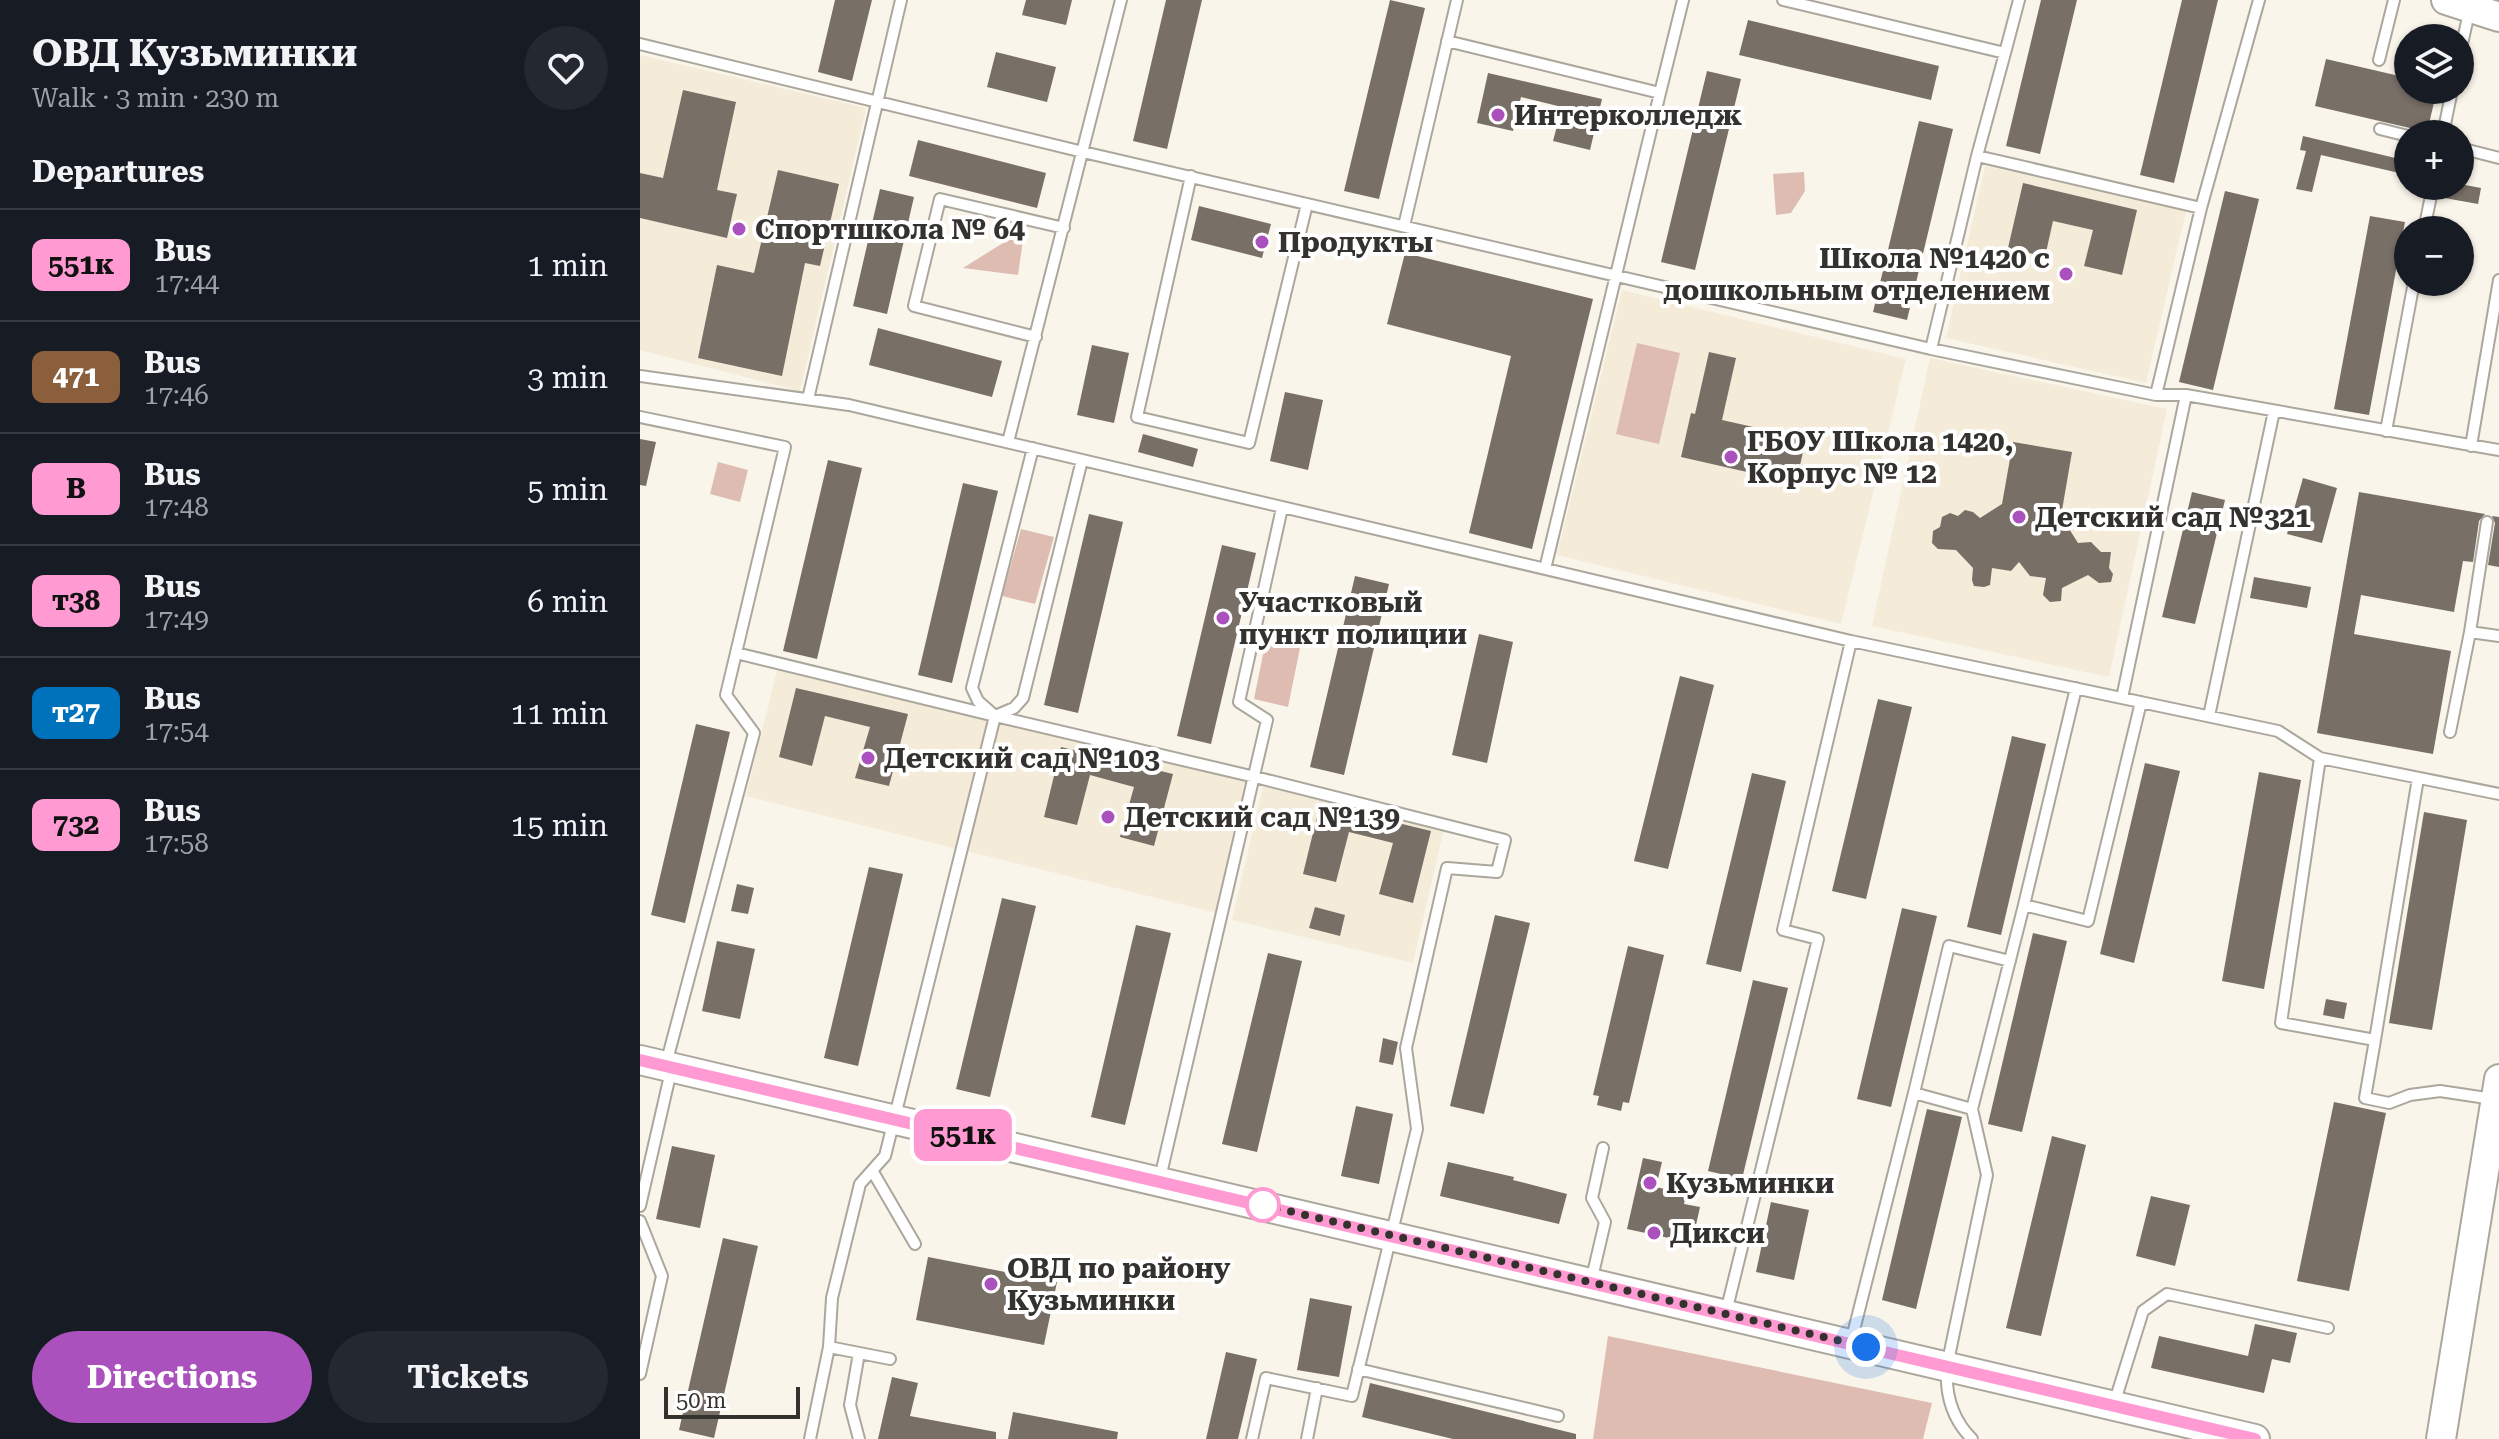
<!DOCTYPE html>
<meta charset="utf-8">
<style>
body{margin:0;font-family:"Roboto Serif",serif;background:#242831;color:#f1f3f6;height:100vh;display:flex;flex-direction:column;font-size:30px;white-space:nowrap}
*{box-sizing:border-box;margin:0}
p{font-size:26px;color:#9ea1a6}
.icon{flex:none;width:44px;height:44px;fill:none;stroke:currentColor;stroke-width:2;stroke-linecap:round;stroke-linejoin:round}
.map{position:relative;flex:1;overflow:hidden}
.details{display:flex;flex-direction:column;background:#171b24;width:640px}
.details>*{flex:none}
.badge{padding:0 16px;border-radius:12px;font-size:28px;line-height:52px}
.tools{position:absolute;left:1754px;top:24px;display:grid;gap:16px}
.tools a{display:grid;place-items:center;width:80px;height:80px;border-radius:50%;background:#171b24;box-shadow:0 2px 6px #0004;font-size:40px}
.scale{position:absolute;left:24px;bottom:20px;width:136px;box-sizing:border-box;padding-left:8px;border:4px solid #34322e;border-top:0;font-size:22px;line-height:28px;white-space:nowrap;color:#34322e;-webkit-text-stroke:6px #fff;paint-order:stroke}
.you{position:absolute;width:40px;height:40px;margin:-20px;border:6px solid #fff;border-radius:50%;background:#1a73e8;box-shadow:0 0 0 12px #1a73e833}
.map>.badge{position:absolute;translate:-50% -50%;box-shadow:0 0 0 4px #fff}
h2{padding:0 32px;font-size:30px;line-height:72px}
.round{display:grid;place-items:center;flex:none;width:84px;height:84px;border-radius:42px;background:#242831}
.summary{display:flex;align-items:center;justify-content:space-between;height:136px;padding:0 32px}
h1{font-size:38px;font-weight:700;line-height:60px}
.primary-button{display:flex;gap:16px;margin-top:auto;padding:16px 32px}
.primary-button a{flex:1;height:92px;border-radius:48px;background:#ab51bd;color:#fff;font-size:32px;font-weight:700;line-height:92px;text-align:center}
.primary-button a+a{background:#242831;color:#f1f3f6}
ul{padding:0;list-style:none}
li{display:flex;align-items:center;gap:24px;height:112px;padding:0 32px;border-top:2px solid #363941}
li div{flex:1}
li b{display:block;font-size:30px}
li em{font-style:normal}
li .badge{min-width:88px;font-weight:700;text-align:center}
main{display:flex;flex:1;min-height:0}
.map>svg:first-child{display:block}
</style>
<main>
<section class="details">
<div class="summary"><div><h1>ОВД Кузьминки</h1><p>Walk · 3 min · 230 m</p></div><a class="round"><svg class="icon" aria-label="heart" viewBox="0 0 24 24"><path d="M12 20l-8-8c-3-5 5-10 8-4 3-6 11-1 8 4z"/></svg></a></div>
<h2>Departures</h2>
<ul>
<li><span class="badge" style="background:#ff9ad2;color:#111">551к</span><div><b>Bus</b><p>17:44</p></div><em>1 min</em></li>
<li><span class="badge" style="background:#8b5e3c;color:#fff">471</span><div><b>Bus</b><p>17:46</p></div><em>3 min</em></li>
<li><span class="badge" style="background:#ff9ad2;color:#111">В</span><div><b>Bus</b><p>17:48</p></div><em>5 min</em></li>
<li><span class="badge" style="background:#ff9ad2;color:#111">т38</span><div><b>Bus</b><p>17:49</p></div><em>6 min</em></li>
<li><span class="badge" style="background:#0072bc;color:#fff">т27</span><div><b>Bus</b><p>17:54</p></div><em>11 min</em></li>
<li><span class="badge" style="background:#ff9ad2;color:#111">732</span><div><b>Bus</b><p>17:58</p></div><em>15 min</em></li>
</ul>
<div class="primary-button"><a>Directions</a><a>Tickets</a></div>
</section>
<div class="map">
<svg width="1859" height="1439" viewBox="0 0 1859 1439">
<rect width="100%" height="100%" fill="#faf5ea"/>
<!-- built -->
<path fill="#f4ebd9" d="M0,55L226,108L160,391L0,350Z
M1345,166L1546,211L1506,383L1306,338Z
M982,290L1266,359L1201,624L917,555Z
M1290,358L1527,409L1469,677L1232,626Z
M138,666L350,719L317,849L106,796Z
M358,721L609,782L577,913L326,851Z
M623,787L804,829L773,963L592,920Z"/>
<!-- green -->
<path fill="#debcb2" d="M1164,172L1165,191L1151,213L1136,215L1133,174Z
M371,238L383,240L378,275L323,268Z
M997,343L1040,353L1019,444L976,434Z
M78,462L108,470L100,502L70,494Z
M381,529L414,537L395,604L362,596Z
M628,630L662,638L648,707L614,699Z
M968,1336L1292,1403L1283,1439H953Z"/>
<!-- building -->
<path fill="#786f67" d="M195,0H232L212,81L178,72Z
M386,0H432L426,25L382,15Z
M526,0H562L527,149L493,141Z
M750,0L785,8L739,199L704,191Z
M1401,0H1437L1400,154L1366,146Z
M1542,0H1578L1534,183L1500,175Z
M1108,20L1299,66L1291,100L1099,55Z
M356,52L416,67L407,102L347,87Z
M1686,59L1768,78V90H1797L1787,132L1675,106Z
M1067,71L1101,79L1055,270L1021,262Z
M848,73L962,99L950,150L913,141L922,107L881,97L873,131L837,123Z
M43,90L96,102L77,190L97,194L87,238L0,218V173L23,178Z
M1279,121L1313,129L1267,320L1233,312Z
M1663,136L1768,161V175L1681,155L1672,192L1656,189L1666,151L1660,150Z
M278,140L406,173L397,208L269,176Z
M138,170L199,184L180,266L165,263L142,376L58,358L77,265L114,273Z
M1383,183L1497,210L1482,275L1444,266L1453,230L1413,221L1405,257L1368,248Z
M1820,184L1841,188L1838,204L1799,197L1801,186Z
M240,189L274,197L247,314L213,306Z
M1585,191L1619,199L1573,390L1539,382Z
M559,206L631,224L622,258L551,240Z
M1730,216L1765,222L1729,415L1694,409Z
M765,253L953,299L892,549L829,533L871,356L747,324Z
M238,328L362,361L352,397L229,365Z
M452,345L489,353L474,423L437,415Z
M1069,352L1096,358L1082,420L1166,439L1156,483L1041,457L1051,413L1055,414Z
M645,392L683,400L668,470L630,461Z
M503,434L558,449L553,467L498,452Z
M0,439L16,442L6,486L0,485Z
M1373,442L1432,452L1421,516L1438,543L1451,542L1461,552H1471L1469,568L1473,574L1471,582L1459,583L1448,575L1422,588L1421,601L1410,602L1403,595L1406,578L1390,576L1379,562L1371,571L1352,568L1350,585L1344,587L1334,586L1332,580L1333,568L1316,550L1298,549L1292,543L1293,531L1300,527L1302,517L1310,513L1318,516L1325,510L1333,512L1340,518L1362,504Z
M188,460L222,468L177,659L143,651Z
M1663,478L1697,488L1682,543L1647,534Z
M323,483L358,491L312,683L278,675Z
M1552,492L1585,500L1555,624L1522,617Z
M1719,492L1845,514L1839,521L1833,562L1823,561L1814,612L1721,595L1714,634L1811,651L1793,754L1677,733Z
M449,514L483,522L438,713L404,705Z
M1852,516L1859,517V567L1848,565L1855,523Z
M582,545L616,553L571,744L537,736Z
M715,576L749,584L704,775L670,767Z
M1614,577L1671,587L1667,608L1610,598Z
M839,634L873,642L847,763L812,755Z
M1040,676L1074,685L1028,869L994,861Z
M156,688L268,714L249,786L215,778L230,727L185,716L172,766L139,757Z
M1238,699L1272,707L1226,899L1192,891Z
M56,724L90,732L45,923L11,915Z
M1372,736L1406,744L1361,935L1327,927Z
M421,747L533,774L514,846L480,837L494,787L450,775L437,825L404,817Z
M1505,763L1540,771L1494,963L1460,954Z
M1619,772L1661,780L1624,989L1582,981Z
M1112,773L1146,781L1101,972L1066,964Z
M680,804L791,831L773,903L739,894L753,843L709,832L696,882L663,874Z
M1784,812L1827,820L1792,1030L1749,1023Z
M229,867L263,874L218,1066L184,1058Z
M97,884L114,888L108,914L91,911Z
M362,898L396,906L350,1097L316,1089Z
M675,907L705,915L700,936L669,928Z
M1262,908L1297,916L1251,1107L1217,1099Z
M855,915L890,923L844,1114L810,1106Z
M496,925L531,933L485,1125L451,1117Z
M1393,933L1427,941L1382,1132L1348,1124Z
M77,941L115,949L100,1019L62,1011Z
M988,946L1024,955L989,1103L983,1102L981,1111L957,1105L959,1096L953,1095Z
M628,953L662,961L617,1152L582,1144Z
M1113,980L1148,988L1102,1179L1068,1171Z
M1686,999L1707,1003L1704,1019L1683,1015Z
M743,1038L758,1042L753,1065L739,1062Z
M1694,1102L1746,1113L1709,1291L1657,1281Z
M716,1106L753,1114L739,1184L701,1176Z
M1287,1109L1322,1117L1276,1309L1242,1300Z
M1412,1136L1446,1145L1401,1336L1366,1328Z
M32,1146L75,1155L60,1228L16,1219Z
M1003,1158L1022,1162L1016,1187L1046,1194L1044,1204L1060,1207L1052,1243L987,1229Z
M808,1162L874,1177L873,1180L927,1194L919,1224L800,1196Z
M1511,1196L1550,1205L1535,1266L1496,1256Z
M1131,1202L1169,1210L1154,1280L1116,1272Z
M83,1238L118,1246L74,1438L39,1430Z
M288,1257L417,1282L404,1345L276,1320Z
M670,1298L712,1306L699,1377L657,1370Z
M1615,1324L1657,1333L1650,1363L1632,1359L1624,1393L1511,1368L1519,1336L1608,1356Z
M586,1352L617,1359L598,1439H566Z
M252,1377L278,1383L270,1416L356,1432V1439H238Z
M730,1383L936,1434V1439H813L722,1417Z
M373,1412L478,1432L477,1439H368Z"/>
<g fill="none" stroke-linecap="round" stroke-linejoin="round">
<!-- lane casing -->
<g stroke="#aca79d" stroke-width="14">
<path id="lane" d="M1143,0L1365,53L1379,0
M807,41L1020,93L1043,0
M0,44L443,152L1291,349L1337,156
M1365,53L1337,156L1561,208L1619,0
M1820,53L1830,8
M1739,60L1754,0
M1740,129L1768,136
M1803,134L1812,90
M1820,148L1859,158
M551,176L497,417L609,443L667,204
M1561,208L1516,395H1546L1859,450
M764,226L817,0
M1784,230L1793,186
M396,337L274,306L300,199L424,228
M1291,349L1516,395
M0,376L209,405L1211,641L1638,731L1680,758L1859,794
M168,399L261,0
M0,417L145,447L96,653L355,716L245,1156L220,1184L192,1298L189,1347L250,1359
M1746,431L1774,282
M368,442L481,0
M1831,446L1859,280
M393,448L332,688L338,701L355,716L374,708L383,698L442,460
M1847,522L1830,632L1859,636
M905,569L1020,93
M1482,698L1546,395
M355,716L615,777L865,840L857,872L807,868L766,1048L777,1129L712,1396L626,1378L612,1439
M1569,716L1634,411
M1810,732L1830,632
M1680,758L1641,1023L1735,1040L1778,778
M1384,905L1436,688
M1735,1040L1725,1098L1749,1103L1770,1095L1800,1091L1853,1099
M26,1064L114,733L86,695L96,653
M1274,1093L1309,946L1370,961
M1332,1109L1384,905L1448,921L1501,702
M233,1172L275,1244
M520,1178L627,720L599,702L642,508
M0,1206L31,1071
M0,1221L22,1276L0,1374
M951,1282L965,1222L952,1198L963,1148
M1086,1312L1178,939L1143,930L1211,641
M1211,1342L1274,1093L1332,1109L1347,1175L1307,1366C1305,1394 1312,1419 1332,1439
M718,1369L918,1416
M1474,1404L1503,1311L1527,1294L1688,1328
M170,1439L189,1347
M219,1439L210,1405L219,1353
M667,1439L677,1388"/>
</g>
<!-- secondary casing -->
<g stroke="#aca79d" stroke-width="32">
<path id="secondary" d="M1806,0L1859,17
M0,1060L1615,1439
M1801,1439L1859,1079"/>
</g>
<!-- lane -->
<use href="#lane" stroke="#fff" stroke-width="10"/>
<!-- secondary -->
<use href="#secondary" stroke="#fff" stroke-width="28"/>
</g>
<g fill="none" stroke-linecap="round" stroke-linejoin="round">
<!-- line casing -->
<g stroke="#fff" stroke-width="18">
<path id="line" d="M0,1060L1615,1439"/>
</g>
<!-- line -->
<use href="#line" stroke="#ff9ad2" stroke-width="12"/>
<!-- walk -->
<path stroke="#34322e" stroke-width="8" stroke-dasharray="0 14.4" d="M623,1205L1226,1347"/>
</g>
<!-- markers -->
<g fill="#ab51bd" stroke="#fff" stroke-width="3">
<circle cx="858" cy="115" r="8"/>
<circle cx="99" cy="229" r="8"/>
<circle cx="622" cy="242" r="8"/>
<circle cx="1426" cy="274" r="8"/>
<circle cx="1091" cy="457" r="8"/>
<circle cx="1379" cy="517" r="8"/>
<circle cx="583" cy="618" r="8"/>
<circle cx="228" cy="758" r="8"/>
<circle cx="468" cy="817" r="8"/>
<circle cx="1010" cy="1183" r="8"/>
<circle cx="1014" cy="1233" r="8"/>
<circle cx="351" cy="1284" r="8"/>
</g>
<circle fill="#fff" stroke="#ff9ad2" stroke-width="4" cx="623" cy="1205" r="16"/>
<g text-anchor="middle" stroke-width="8" stroke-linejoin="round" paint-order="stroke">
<!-- poi labels -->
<g font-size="28" font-weight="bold" fill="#34322e" stroke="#fff" text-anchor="start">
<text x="874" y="125">Интерколледж</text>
<text x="115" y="239">Спортшкола № 64</text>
<text x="638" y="252">Продукты</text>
<text x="1410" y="268" text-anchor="end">Школа №1420 с<tspan x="1410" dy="32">дошкольным отделением</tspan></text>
<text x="1107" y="451">ГБОУ Школа 1420,<tspan x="1107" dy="32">Корпус № 12</tspan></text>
<text x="1395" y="527">Детский сад №321</text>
<text x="599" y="612">Участковый<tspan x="599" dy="32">пункт полиции</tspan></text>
<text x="244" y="768">Детский сад №103</text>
<text x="484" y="827">Детский сад №139</text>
<text x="1026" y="1193">Кузьминки</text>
<text x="1030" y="1243">Дикси</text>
<text x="367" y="1278">ОВД по району<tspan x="367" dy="32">Кузьминки</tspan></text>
</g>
</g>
</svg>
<div class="tools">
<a><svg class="icon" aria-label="layers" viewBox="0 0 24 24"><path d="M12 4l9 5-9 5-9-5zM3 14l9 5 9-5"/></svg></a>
<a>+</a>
<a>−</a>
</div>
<div class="scale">50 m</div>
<div class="you" style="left:1226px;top:1347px"></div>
<b class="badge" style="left:323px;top:1135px;background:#ff9ad2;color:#111">551к</b>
</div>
</main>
